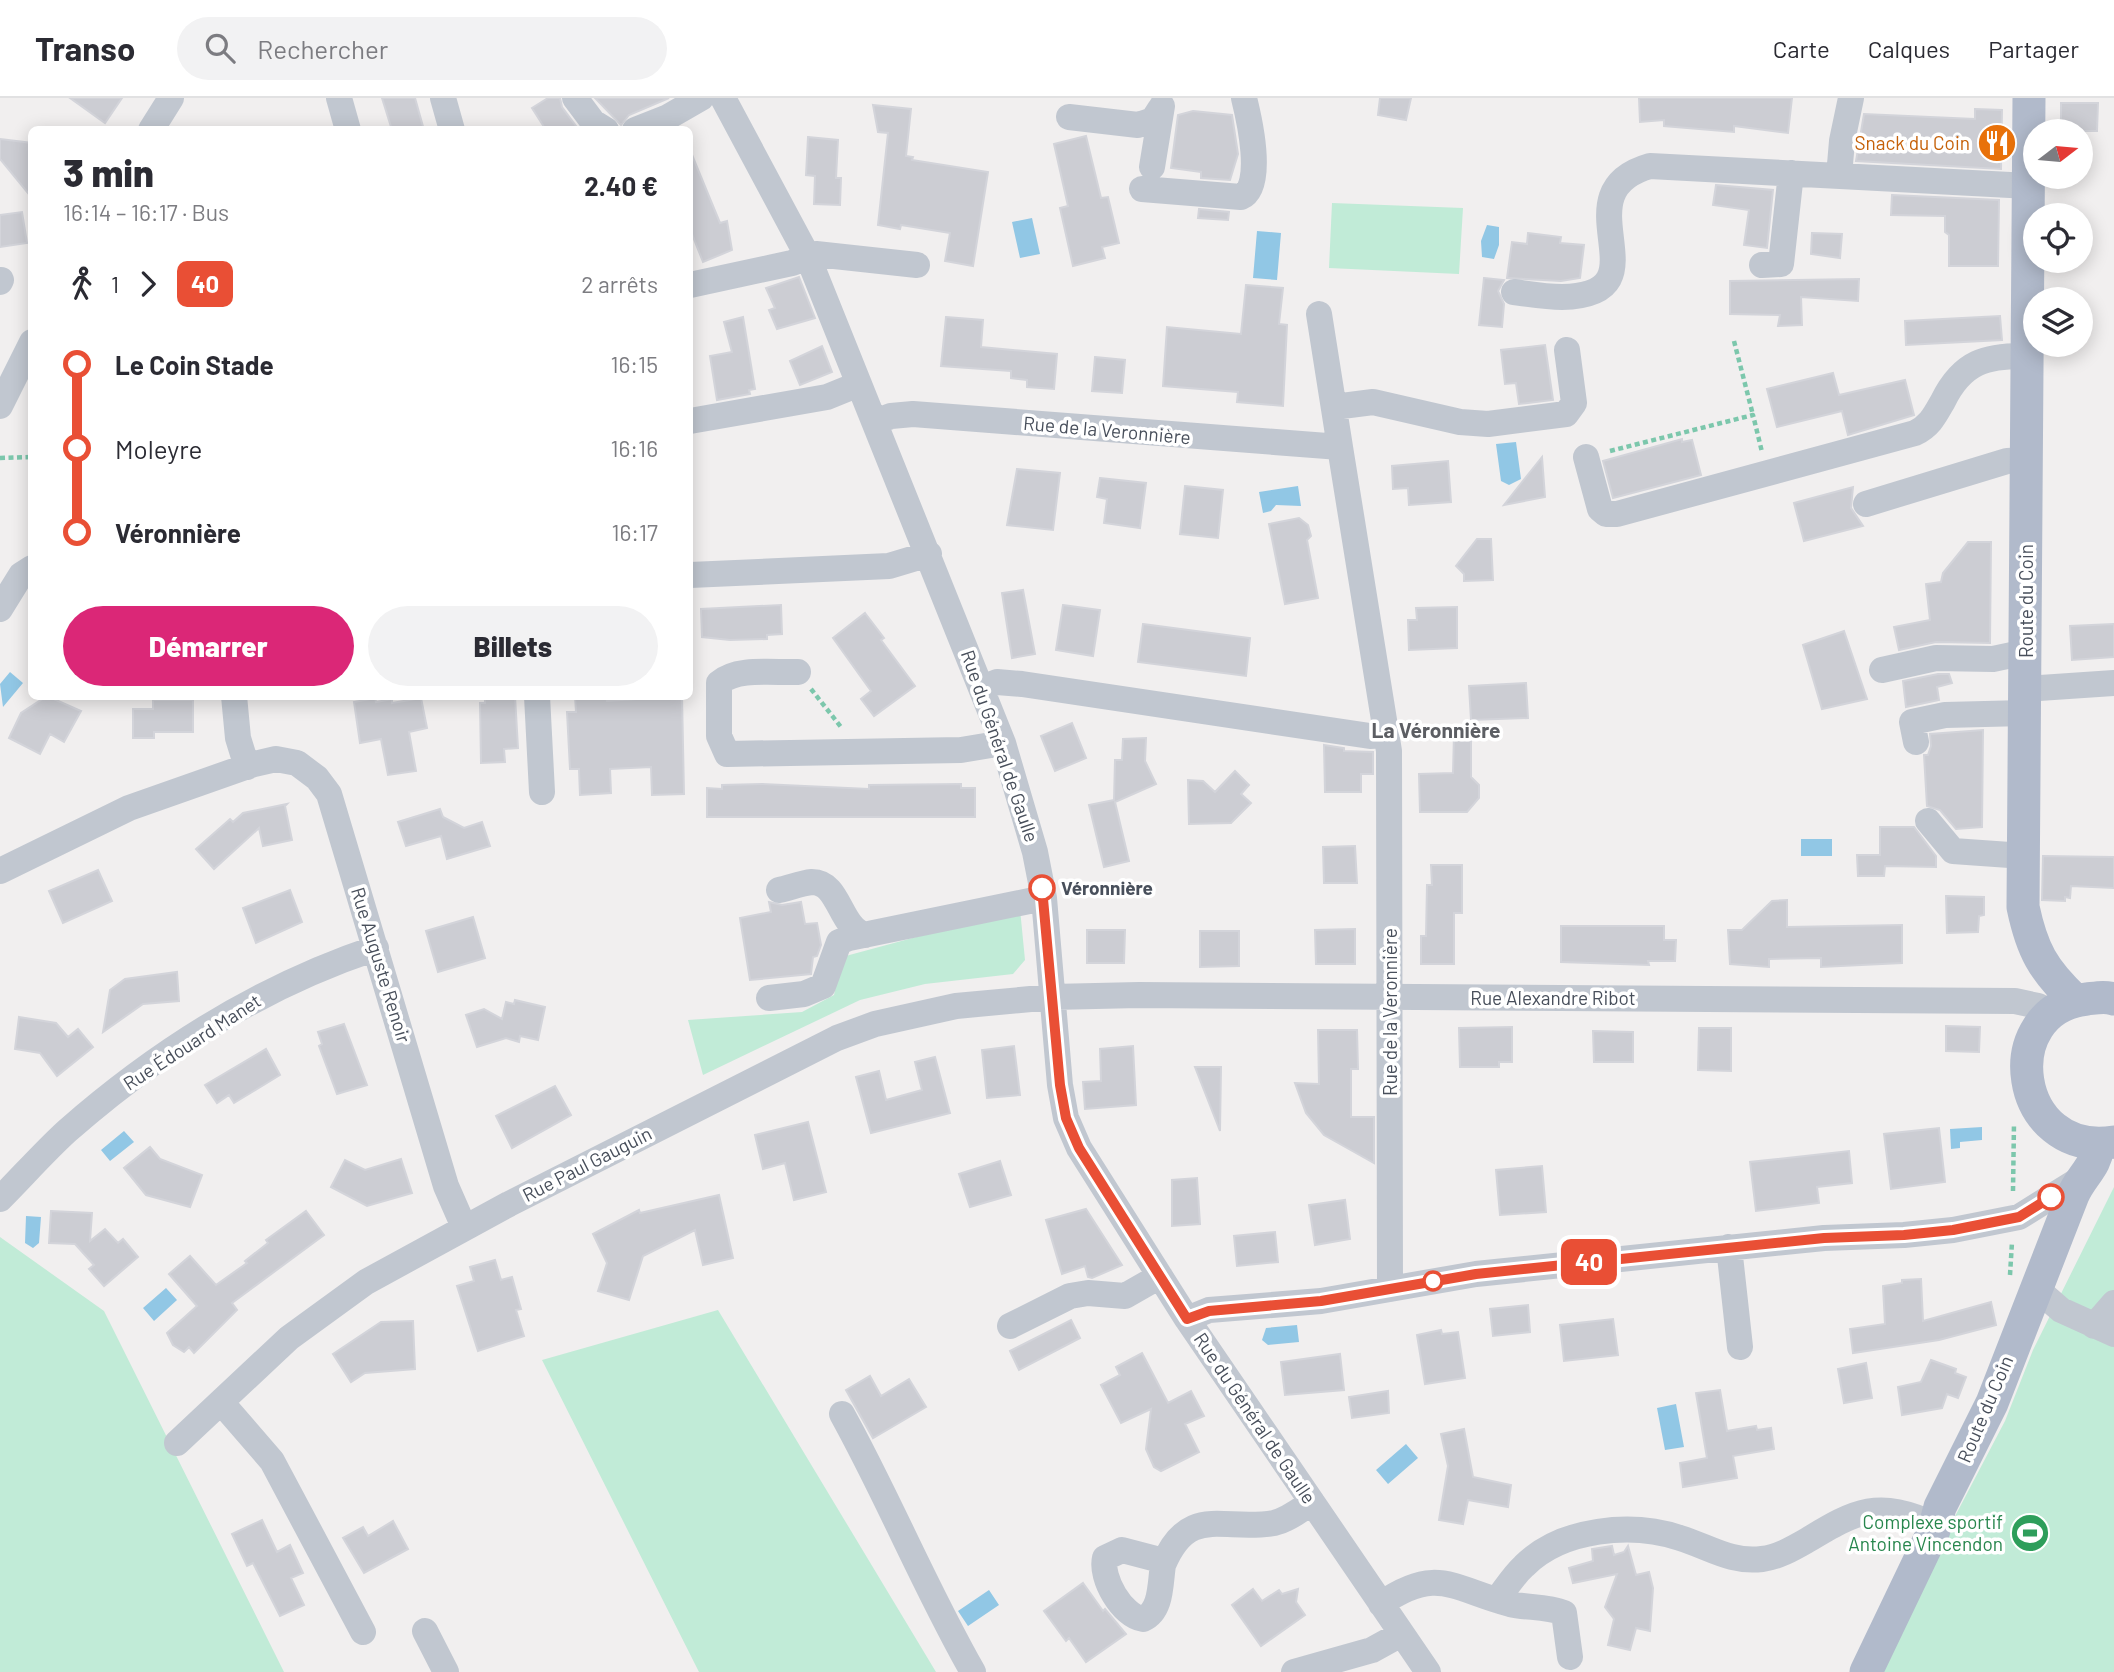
<!DOCTYPE html>
<html lang="fr">
<meta charset="utf-8">
<style>
body{margin:0;font-family:Barlow,sans-serif;background:#f2f2f3;color:#2b2b33;height:100vh;display:flex;flex-direction:column;font-size:26px;white-space:nowrap}
*{box-sizing:border-box;margin:0}
p{font-size:23px;color:#7c7c81}
.icon{flex:none;width:38px;height:38px;fill:none;stroke:currentColor;stroke-width:2;stroke-linecap:round;stroke-linejoin:round}
.map{position:relative;flex:1;overflow:hidden}
.sheet{position:absolute;left:28px;top:28px;width:665px;height:574px;display:flex;flex-direction:column;background:#fff;border-radius:10px;box-shadow:0 4px 18px #0003}
.sheet>*{flex:none}
.badge{padding:0 14px;border-radius:10px;font-size:24px;line-height:46px}
.needle{width:46px;rotate:74deg}
.buttons{position:absolute;left:2023px;top:21px;display:grid;gap:14px}
.buttons a{display:grid;place-items:center;width:70px;height:70px;border-radius:50%;background:#fff;box-shadow:0 4px 18px #0003;font-size:35px}
.map>.badge{position:absolute;translate:-50% -50%;box-shadow:0 0 0 4px #fff}
.legs{display:flex;align-items:center;gap:10px;height:77px;padding:0 35px;font-size:23px}
.legs p{margin-inline-start:auto}
.head{display:flex;align-items:center;justify-content:space-between;height:119px;padding:0 35px}
h1{font-size:38px;font-weight:800;line-height:52px}
.button{display:flex;gap:14px;margin-top:auto;padding:14px 35px}
.button a{flex:1;height:80px;border-radius:42px;background:#db2777;color:#fff;font-size:28px;font-weight:800;line-height:80px;text-align:center}
.button a+a{background:#f2f2f3;color:#2b2b33}
ul{padding:0 35px;list-style:none}
li{display:flex;align-items:center;gap:24px;height:84px;font-size:26px}
li i{display:grid;place-items:center;width:10px;height:100%;margin:0 9px;background:currentColor}
li i::after{content:'';width:18px;height:18px;margin:-9px;border:5px solid;border-radius:50%;background:#fff}
li p{margin-inline-start:auto}
li:first-child i{background:linear-gradient(#0000 50%,currentColor 0)}
li:last-child i{background:linear-gradient(currentColor 50%,#0000 0)}
header{display:flex;align-items:center;gap:42px;box-sizing:border-box;height:98px;padding:0 35px;background:#fff;border-bottom:2px solid #e1e1e2}
header strong{font-size:33px}
nav{display:flex;gap:38px;margin-inline-start:auto;font-size:24px}
.search{width:490px;height:63px;background:#f2f2f3;display:flex;align-items:center;gap:18px;box-sizing:border-box;padding:0 24px;border-radius:38px;color:#7c7c81;font-size:26px}
.map>svg:first-child{display:block}
</style>
<header>
<strong>Transo</strong>
<div class="search"><svg class="icon" aria-label="search" viewBox="0 0 24 24"><circle cx="10" cy="10" r="6"/><path d="M15 15l6 6"/></svg>Rechercher</div>
<nav><a>Carte</a><a>Calques</a><a>Partager</a></nav>
</header>
<div class="map">
<svg width="2114" height="1574" viewBox="0 0 2114 1574">
<rect width="100%" height="100%" fill="#f1efef"/>
<!-- green -->
<path fill="#c1ebd7" d="M1332,105L1463,110L1459,176L1329,170Z
M1020,811L1025,862L1013,876L925,886L860,902L703,977L688,922L802,914L834,897L842,859Z
M2114,1089V1574H1878L1888,1546L2005,1323L2033,1252Z
M0,1139L104,1213L284,1574H0Z
M718,1212L936,1574H699L542,1262Z"/>
<!-- water -->
<path fill="#91c7e5" d="M1032,120L1040,156L1020,160L1012,124Z
M1487,127L1499,129V147L1494,161L1482,159L1481,143Z
M1257,133L1281,135L1277,182L1253,180Z
M1516,344L1521,381L1509,387L1501,383L1496,346Z
M1298,388L1301,408L1276,407L1271,413L1263,415L1259,394Z
M10,574L23,585L3,609L0,586Z
M1801,741H1832V758H1801Z
M1982,1029V1042L1960,1044V1050L1951,1051L1950,1031Z
M124,1033L134,1044L110,1063L101,1052Z
M26,1118L41,1119L39,1145L33,1150L25,1145Z
M166,1190L177,1202L154,1223L143,1210Z
M1297,1227L1299,1244L1268,1247L1262,1242L1266,1230Z
M1676,1306L1684,1349L1665,1352L1657,1310Z
M1406,1346L1418,1360L1388,1386L1376,1372Z
M989,1492L999,1507L968,1528L958,1513Z"/>
<!-- building -->
<path fill="#cccdd3" stroke="#d3d4da" stroke-width="2" d="M70,0H122L105,25Z
M382,0H415L424,32H392Z
M548,0H560L562,9L579,32H546L532,10Z
M595,0H669L629,17L621,27Z
M1380,0H1411L1406,22L1378,17Z
M1639,0H1792L1788,35L1734,28V34L1664,28V22L1640,24Z
M2061,5H2098L2097,33H2061Z
M873,7L911,11L906,58L913,59L912,62L988,74L973,168L945,163L950,135L901,127L900,131L878,127L888,35L878,34Z
M1975,11L2002,12L2001,71L1856,63L1864,16L1975,21Z
M1193,13L1232,17L1238,56L1230,82L1201,80V74L1171,70L1178,17Z
M1086,38L1101,100L1108,99L1119,145L1102,149L1105,160L1073,168L1060,110L1068,108L1054,46Z
M808,39L838,42L836,80H841L840,107L814,106L815,78L806,77Z
M0,41L32,45V100L0,61Z
M690,52L720,125L727,123L732,152L703,164L690,131Z
M1716,87L1773,92L1767,150L1744,147L1749,112L1713,107Z
M1892,97L1999,102L1998,168H1949V137L1945,134V118L1891,117Z
M1199,111L1229,114L1228,122L1198,120Z
M22,114L27,145L0,149V117Z
M1528,135L1561,139L1560,145L1584,147L1580,180L1561,183L1507,180L1512,144L1527,146Z
M1812,135L1842,136L1840,160L1811,156Z
M799,179L815,220L777,231L769,212L775,210L766,190Z
M1484,180L1504,182L1498,193L1504,206L1502,229L1479,227Z
M1859,181L1858,203L1801,199L1802,227L1778,228L1780,217L1730,216V183Z
M1246,187L1283,190L1279,226L1287,227L1283,308L1237,304L1238,294L1163,288L1167,229L1241,236Z
M2000,218L2002,242L1906,247L1905,223Z
M743,219L755,291L749,292L750,296L717,302L710,258L732,254L724,224Z
M946,219L983,222L981,249L1057,256L1054,291L1027,289V282L1011,280V273L941,268Z
M1545,247L1553,302L1519,306L1516,285L1505,286L1501,252Z
M822,248L832,274L800,287L790,263Z
M1095,259L1125,262L1122,295L1092,293Z
M1833,275L1839,297L1905,282L1914,317L1848,337L1842,313L1777,329L1767,291Z
M1682,341V344L1692,342L1701,377L1613,400L1603,363Z
M1542,359L1545,399L1504,407L1522,384Z
M1448,363L1451,404L1409,407L1408,390L1393,391L1392,368Z
M1017,371L1060,375L1053,432L1007,427Z
M1100,380L1146,385L1140,430L1104,425L1107,401L1097,399Z
M1185,388L1223,392L1218,440L1180,436Z
M1853,389L1851,410L1863,428L1804,443L1794,405Z
M1299,420L1308,427L1311,438L1307,442L1318,500L1285,506L1269,426Z
M1477,441H1491L1493,482L1464,483V476L1456,468Z
M1968,444H1991L1990,545L1936,544L1899,552L1894,529L1930,522L1926,486L1941,484L1943,475Z
M1023,492L1035,556L1012,560L1002,495Z
M781,507L782,536L767,537V541L730,542L702,539L701,511Z
M1063,507L1100,512L1093,558L1056,552Z
M1457,509V550L1409,552L1408,522H1417L1416,510Z
M865,515L884,540L881,542L915,588L874,618L861,601L871,593L833,540Z
M1143,526L1250,540L1246,578L1138,564Z
M2114,526V559L2072,562L2070,528Z
M1844,533L1867,601L1822,611L1803,547Z
M1938,576H1949L1952,585L1937,589L1939,602L1906,609L1903,583Z
M1526,585L1528,620L1471,622L1469,588Z
M47,598L81,613L64,644L50,636L40,656L9,640L21,615Z
M485,598H515L518,650L504,651L505,664L481,665L480,605H485Z
M575,598H606L607,603L682,598L684,696L652,697L651,669L610,671L611,695L580,697L579,671H570L567,614H576Z
M375,600L376,604L392,601V605L421,600L427,630L409,634L416,673L388,677L381,641L360,645L354,604Z
M153,602H193V634H154V640H133V611H153Z
M1072,625L1086,660L1055,673L1041,638Z
M1983,632L1982,729L1956,731L1940,712L1927,708L1924,657H1928L1931,648L1930,636Z
M1454,636H1471V679L1479,687V700L1467,714H1420L1419,676L1453,675Z
M1146,640L1145,663L1156,686L1115,704L1129,763L1104,769L1089,707L1114,702L1115,662H1122L1123,641Z
M1324,647L1344,650V653L1373,654V676H1361V694H1325Z
M1235,673L1249,687L1241,696L1251,705L1231,725L1189,726L1188,682L1203,683L1215,694Z
M762,686L869,691V687L961,686V690H975V719H707V690L722,691V687Z
M287,706L285,708L292,742L263,748L259,730L214,771L196,751L230,721L233,724L243,715Z
M440,711L443,719L464,730L482,724L490,748L447,761L441,738L406,748L398,724Z
M1880,729H1914L1936,758V769L1885,768L1884,778H1858L1857,757H1880Z
M1355,748L1357,785H1324L1323,749Z
M2043,758L2114,759V790L2071,788L2070,800L2065,799V803L2042,802Z
M1431,767H1462V815H1454V866H1421V838H1426L1427,787H1432Z
M98,772L112,803L63,825L49,793Z
M290,792L302,824L256,845L243,810Z
M1946,798L1984,799V817L1979,818L1978,834L1947,835Z
M1787,802V829L1902,827V865L1821,869V860L1769,861V869L1730,866L1728,832H1742L1772,803Z
M769,804L782,807L801,804L805,826L817,825L821,847L817,858L813,859L811,876L750,882L740,820L771,814Z
M473,819L485,860L438,874L426,833Z
M1561,828H1664V842H1676L1675,863H1648L1649,867L1561,864Z
M1355,831V866H1316L1315,832Z
M1087,832H1125L1124,865H1087Z
M1200,833H1239V868L1200,869Z
M177,874L179,903L143,906L103,934L110,892L125,881Z
M515,902L545,909L538,942L520,938L519,944L506,940L477,949L466,917L484,911L502,921L506,904L514,906Z
M19,919L56,925L68,939L78,931L93,949L57,978L40,955L15,951Z
M344,926L367,987L337,996L319,948L322,946L318,934Z
M1946,928L1980,929L1979,954L1946,953Z
M1512,929V964H1499V969H1460L1459,930Z
M1699,930H1731V973L1698,972Z
M1318,932H1357L1358,971H1351V1019H1374V1065L1324,1037L1306,1015L1295,985L1319,986Z
M1593,933L1633,934V964H1594Z
M1014,948L1020,997L987,1000L982,952Z
M1133,948L1136,1007L1085,1011L1083,984L1101,983L1100,951Z
M266,951L280,977L234,1005L229,997L217,1005L205,987Z
M935,959L950,1015L871,1035L856,979L879,973L886,1002L922,992L915,964Z
M1195,969H1221L1220,1033Z
M555,988L571,1017L512,1050L496,1018Z
M808,1024L826,1094L794,1102L785,1065L763,1071L755,1037Z
M1939,1030L1945,1084L1891,1091L1884,1036Z
M150,1049L160,1061L202,1077L190,1109L146,1097L124,1070Z
M1849,1053L1852,1085L1817,1089L1819,1105L1756,1113L1750,1064Z
M401,1061L412,1095L367,1108L331,1089L345,1062L365,1072Z
M1000,1063L1011,1097L970,1109L959,1076Z
M1542,1068L1546,1114L1500,1117L1496,1072Z
M1197,1080L1200,1126L1172,1128V1082Z
M719,1097L733,1160L703,1167L695,1132L643,1158L629,1202L598,1193L607,1165L593,1136L639,1112L640,1115Z
M1345,1102L1350,1141L1315,1147L1309,1107Z
M1086,1111L1122,1167L1092,1180L1088,1179L1085,1168L1062,1176L1046,1122Z
M51,1113L92,1115L90,1143L105,1131L118,1145L123,1141L138,1159L104,1188L89,1171L94,1167L75,1146L49,1145Z
M306,1113L324,1137L232,1205L237,1212L194,1255L189,1249L184,1254L173,1247L167,1235L197,1208L169,1176L190,1158L216,1187L247,1165L245,1163L268,1145L266,1142Z
M1275,1134L1278,1164L1237,1168L1234,1138Z
M495,1162L501,1182L512,1179L521,1211L516,1212L524,1238L478,1253L457,1188L474,1183L470,1169Z
M1921,1181L1923,1223L1991,1204L1996,1227L1939,1242L1853,1255L1850,1231L1885,1226L1883,1188L1902,1185V1182Z
M1528,1207L1530,1234L1493,1238L1490,1211Z
M1613,1221L1618,1257L1564,1263L1560,1227Z
M1071,1222L1080,1240L1019,1272L1010,1253Z
M413,1223L415,1271L365,1275L351,1284L333,1256L381,1224Z
M1441,1232L1442,1236L1458,1234L1465,1280L1425,1286L1417,1237Z
M1142,1255L1168,1305L1191,1293L1204,1318L1185,1326L1199,1354L1161,1373L1154,1369L1146,1351L1151,1311L1121,1325L1101,1287L1120,1277L1116,1269Z
M1340,1256L1344,1292L1285,1297L1281,1264Z
M1931,1262L1956,1271L1955,1275L1966,1279L1958,1300L1947,1296L1942,1310L1902,1317L1898,1289L1921,1284Z
M1866,1265L1872,1300L1844,1305L1838,1271Z
M870,1278L881,1298L909,1281L926,1309L873,1340L846,1292Z
M1720,1292L1727,1333L1756,1328L1757,1332L1771,1330L1774,1351L1733,1358L1737,1380L1683,1389L1680,1365L1707,1360L1696,1295Z
M1388,1293L1389,1315L1352,1320L1349,1299Z
M1464,1331L1473,1379L1511,1387L1508,1409L1468,1402L1463,1426L1439,1422L1448,1368L1441,1336Z
M262,1422L277,1454L290,1447L303,1475L291,1480L304,1507L280,1518L253,1465L247,1468L232,1436Z
M393,1423L408,1451L364,1475L343,1440L363,1429L368,1438Z
M1612,1448L1614,1457L1624,1454L1628,1448L1636,1477L1649,1474L1653,1490L1650,1533L1636,1530L1630,1552L1608,1547L1614,1521L1605,1509L1617,1476L1573,1485L1569,1470L1593,1463L1592,1451Z
M1083,1485L1103,1513L1105,1511L1126,1536L1086,1564L1069,1540L1066,1543L1044,1513Z
M1253,1491L1262,1503L1279,1492L1282,1496L1298,1491L1296,1504L1305,1517L1261,1548L1232,1507Z"/>
<g fill="none" stroke-linecap="round" stroke-linejoin="round">
<!-- path -->
<path stroke="#7cc7ac" stroke-width="4.5" stroke-dasharray="5 3.5" stroke-linecap="butt" d="M1734,243L1753,317
M1610,353L1753,317L1762,354
M0,360L32,359
M811,591L841,629
M2013,1093L2014,1025
M2010,1177L2012,1144"/>
<!-- minor -->
<path stroke="#c1c7d0" stroke-width="26" d="M339,0L348,32
M443,0L452,32
M575,0L593,24L606,32
M723,0L808,159L1003,645L1035,754L1044,800L1060,987L1066,1020L1079,1050L1187,1221L1428,1574
M1069,19L1138,27L1153,22L1160,11
M151,32L171,0
M635,32L668,19L701,0
M1152,69L1162,8
M1839,78L1842,43L1851,0
M1142,91L1241,99C1265,89 1249,20 1244,0
M1762,167L1781,166L1791,75
M0,184L1,182
M690,187L792,165L816,156L917,167
M1514,194C1529,196 1546,199 1562,199C1671,197 1555,95 1650,68L2029,88
M1319,216L1340,349
M0,308L32,244
M1334,309L1373,304L1460,324L1488,326L1566,316L1574,305L1567,252
M690,323L827,299L859,286
M875,324L891,318L913,316L1340,349L1389,653L1390,1191
M1586,359L1600,411L1606,416H1617L1915,335C1930,328 1935,317 1943,303C1962,264 1986,257 2028,258
M1866,406L2007,363L2027,362
M690,477L889,468L929,456
M0,511L21,477L32,470
M1882,572L1936,560L1993,561L2026,554
M798,574C774,575 737,569 719,585V638L727,656L961,652L1003,645
M982,590L997,584L1022,586L1370,638L1387,637
M2026,591L2114,585
M234,598L238,640L247,669
M537,598L542,694
M1916,644L1912,624L1945,617L2025,615
M1928,723L1953,753L2024,758
M0,773L129,710L254,666L276,661L297,665L317,680L329,696L446,1088L464,1129
M779,792C789,790 801,785 812,784C840,784 839,829 865,837
M769,900L804,896L823,888L839,844L849,840L1044,800
M0,1101C22,1079 44,1054 67,1033C157,954 262,888 376,850
M1729,1149L1740,1249
M2038,1192L2061,1212L2114,1236
M1187,1221L1209,1212L1321,1203L1476,1176L1824,1140L1904,1137L1953,1132L2019,1119L2080,1081
M1010,1228L1070,1198L1088,1195L1125,1198L1160,1178
M2094,1228L2114,1205
M221,1304L272,1363L363,1534
M842,1316C889,1401 925,1490 973,1574
M177,1345L289,1240L366,1184L509,1106L837,940L875,926L956,908L1052,899L1139,897L2015,903L2038,908L2052,915
M1164,1463L1122,1452L1105,1460C1100,1480 1122,1518 1143,1521C1162,1513 1160,1485 1163,1467C1189,1405 1223,1434 1274,1425C1288,1422 1300,1412 1312,1404
M1497,1502C1506,1490 1513,1478 1524,1468C1562,1430 1632,1424 1680,1440C1709,1449 1731,1465 1762,1461C1778,1459 1792,1451 1806,1443C1857,1412 1878,1401 1935,1427
M1381,1506C1437,1467 1453,1491 1510,1506C1527,1510 1547,1508 1564,1515L1570,1559
M425,1533L446,1574
M1294,1574L1372,1552L1401,1536"/>
<!-- major -->
<path stroke="#b1bacb" stroke-width="33" d="M2029,0L2023,809C2032,852 2043,872 2075,902
M2114,901C2105,898 2096,900 2087,901C1994,911 2013,1060 2114,1044
M1866,1574L1934,1432L1940,1409L1992,1305L2073,1097C2081,1078 2097,1068 2098,1047"/>
</g>
<g fill="none" stroke-linecap="round" stroke-linejoin="round">
<!-- line-1 casing -->
<g stroke="#fff" stroke-width="16">
<path id="line-1" d="M1042,790L1060,987L1066,1020L1079,1050L1187,1221L1209,1213L1321,1203L1476,1176L1824,1140L1904,1137L1953,1132L2019,1119L2051,1099"/>
</g>
<!-- line-1 -->
<use href="#line-1" stroke="#e94f35" stroke-width="10"/>
</g>
<!-- icons -->
<defs>
<g id="restaurant-disc" transform="scale(2.0125)"><circle r="9.5" fill="#e8710a" stroke="#fff"/><path d="M-5-6h1v4h1v-4h1v4h1v-4h1v5L-1.5 .5V6h-2V.5L-5-1ZM5-6V6H3V1.5H1.5Q1.5-4 5-6Z" fill="#fff"/></g>
<g id="stadium-disc" transform="scale(2.0125)"><circle r="9.5" fill="#2e9e5b" stroke="#fff"/><path d="M0-5a6.5 5 0 1 0 0 10a6.5 5 0 1 0 0-10ZM-3.5-1.8h7v3.6h-7Z" fill="#fff"/></g>
</defs>
<g fill-rule="evenodd">
<use href="#restaurant-disc" x="1997" y="45"/>
<use href="#stadium-disc" x="2030" y="1435"/>
</g>
<!-- markers -->
<g fill="#fff" stroke="#e94f35" stroke-width="3.5">
<circle cx="1042" cy="790" r="12"/>
<circle cx="2051" cy="1099" r="12"/>
<circle cx="1433" cy="1183" r="9"/>
</g>
<g text-anchor="middle" stroke-width="7" stroke-linejoin="round" paint-order="stroke">
<!-- food labels -->
<g font-size="19" fill="#c56008" stroke="#fff" text-anchor="end">
<text x="1970" y="52">Snack du Coin</text>
</g>
<!-- street labels -->
<g font-size="19" fill="#484f5b" stroke="#fff">
<text transform="translate(1107 332) rotate(5)" y="7">Rue de la Veronnière</text>
<text transform="translate(2026 503) rotate(-90)" y="7">Route du Coin</text>
<text transform="translate(1000 648) rotate(71)" y="7">Rue du Général de Gaulle</text>
<text transform="translate(381 867) rotate(73)" y="7">Rue Auguste Renoir</text>
<text x="1553" y="907">Rue Alexandre Ribot</text>
<text transform="translate(1390 914) rotate(-90)" y="7">Rue de la Veronnière</text>
<text transform="translate(192 944) rotate(-33)" y="7">Rue Édouard Manet</text>
<text transform="translate(587 1066) rotate(-27)" y="7">Rue Paul Gauguin</text>
<text transform="translate(1985 1311) rotate(-67)" y="7">Route du Coin</text>
<text transform="translate(1255 1320) rotate(56)" y="7">Rue du Général de Gaulle</text>
</g>
<!-- stop labels -->
<g font-size="19" font-weight="bold" fill="#484f5b" stroke="#fff" text-anchor="start">
<text x="1061" y="797">Véronnière</text>
</g>
<!-- leisure labels -->
<g font-size="19" fill="#27864d" stroke="#fff" text-anchor="end">
<text x="2003" y="1431">Complexe sportif<tspan x="2003" dy="22">Antoine Vincendon</tspan></text>
</g>
<!-- neighbourhood labels -->
<g font-size="21" font-weight="bold" fill="#5c5e63" stroke="#fff">
<text x="1436" y="640">La Véronnière</text>
</g>
</g>
</svg>
<div class="buttons">
<a><svg class="needle" viewBox="-14 -14 28 28"><path d="M0-13l5 13h-10z" fill="#e53935"/><path d="M0 13l5-13h-10z" fill="#7c7c81"/></svg></a>
<a><svg class="icon" aria-label="locate" viewBox="0 0 24 24"><circle cx="12" cy="12" r="6"/><path d="M12 2v4M12 18v4M2 12h4M18 12h4"/></svg></a>
<a><svg class="icon" aria-label="layers" viewBox="0 0 24 24"><path d="M12 4l9 5-9 5-9-5zM3 14l9 5 9-5"/></svg></a>
</div>
<b class="badge" style="left:1589px;top:1164px;background:#e94f35;color:#fff">40</b>
<section class="sheet">
<div class="head"><div><h1>3 min</h1><p>16:14 – 16:17 · Bus</p></div><b>2.40 €</b></div>
<div class="legs"><svg class="icon" aria-label="walk" viewBox="0 0 24 24"><circle cx="13" cy="4" r="2"/><path d="M13 8l-2 6 4 7M11 14l-3 7M7 12l3-4h3l4 4"/></svg>1<svg class="icon" aria-label="forward" viewBox="0 0 24 24"><path d="M9 5l7 7-7 7"/></svg><b class="badge" style="background:#e94f35;color:#fff">40</b><p>2 arrêts</p></div>
<ul>
<li><i style="color:#e94f35"></i><b>Le Coin Stade</b><p>16:15</p></li>
<li><i style="color:#e94f35"></i><span>Moleyre</span><p>16:16</p></li>
<li><i style="color:#e94f35"></i><b>Véronnière</b><p>16:17</p></li>
</ul>
<div class="button"><a>Démarrer</a><a>Billets</a></div>
</section>
</div>
